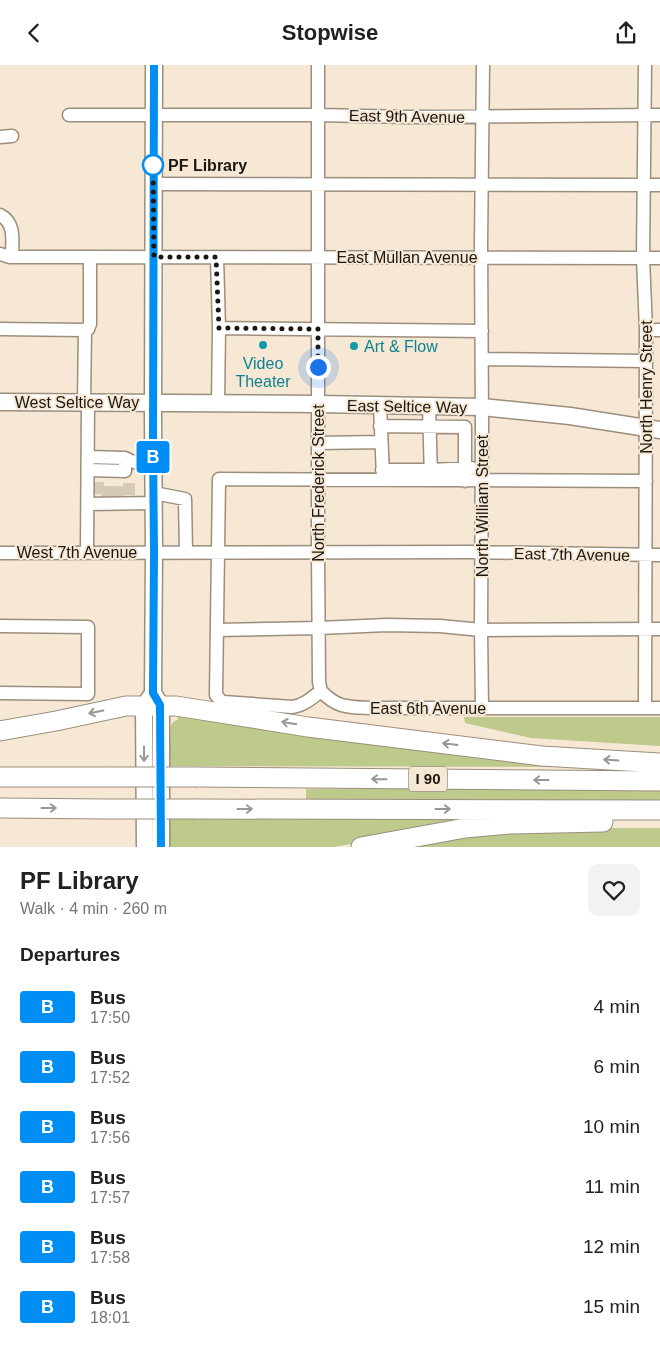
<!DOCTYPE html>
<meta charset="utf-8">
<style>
body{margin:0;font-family:Arial,sans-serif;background:#f2f2f2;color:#202124;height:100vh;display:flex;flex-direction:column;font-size:19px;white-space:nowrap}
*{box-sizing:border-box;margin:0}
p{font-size:16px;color:#757577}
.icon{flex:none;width:28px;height:28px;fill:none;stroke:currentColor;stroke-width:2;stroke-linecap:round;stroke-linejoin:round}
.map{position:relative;height:782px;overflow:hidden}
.details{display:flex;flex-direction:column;background:#fff;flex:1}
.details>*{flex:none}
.badge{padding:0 10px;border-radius:4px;font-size:18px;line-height:32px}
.you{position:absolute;width:25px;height:25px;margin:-12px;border:4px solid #fff;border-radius:50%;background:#1a73e8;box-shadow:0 0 0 8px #1a73e833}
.map>.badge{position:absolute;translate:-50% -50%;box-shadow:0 0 0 2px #fff}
h2{padding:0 20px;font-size:19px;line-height:45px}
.round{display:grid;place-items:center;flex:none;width:52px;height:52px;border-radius:10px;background:#f2f2f2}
.head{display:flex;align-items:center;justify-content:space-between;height:85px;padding:0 20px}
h1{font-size:24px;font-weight:700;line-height:38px}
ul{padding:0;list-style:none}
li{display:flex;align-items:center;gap:15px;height:60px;padding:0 20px}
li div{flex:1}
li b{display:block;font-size:19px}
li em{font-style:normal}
li .badge{min-width:55px;font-weight:700;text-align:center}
header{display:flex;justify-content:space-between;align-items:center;height:65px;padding:0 20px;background:#fff;font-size:22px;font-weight:700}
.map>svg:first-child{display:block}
</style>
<header><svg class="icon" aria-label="back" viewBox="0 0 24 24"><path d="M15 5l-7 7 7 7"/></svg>Stopwise<svg class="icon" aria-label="share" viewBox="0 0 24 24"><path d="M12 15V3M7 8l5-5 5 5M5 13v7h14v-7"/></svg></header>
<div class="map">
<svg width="660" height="782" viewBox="0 0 660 782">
<rect width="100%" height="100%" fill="#f6e8d5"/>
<!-- green -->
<path fill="#bec98c" d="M183,650L575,701L567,702L169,701L171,660L174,656L178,655L177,651Z
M464,652H660V681L531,673L465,658Z
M660,721V738L441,737L306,734V724Z
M170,754H509L423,766L334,782H170Z
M525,763H660V782H393Z"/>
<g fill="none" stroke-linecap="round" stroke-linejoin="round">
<!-- minor-tunnel -->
<path stroke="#d5c9b7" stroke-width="12" stroke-dasharray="12 6" stroke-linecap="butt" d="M98,417V433
M129,418V433
M107,433V417
M118,433L119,418"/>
<!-- minor casing -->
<g stroke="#9b8e7c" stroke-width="15">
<path id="minor" d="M318,0V487L319,617L321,626
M69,50H319L408,52L660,50
M0,72L12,71
M153,119L660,120
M0,150C16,158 12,176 12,192
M0,189L10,192H90L660,193
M217,192L219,263L218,338
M219,263L482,266
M0,264L83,265L88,264L90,259V192
M646,265H660
M482,294L646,296
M84,337L85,265
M380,340L383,412
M429,341L431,413
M380,361L465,362V416
M318,378L381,377
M88,392L125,393L131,396L138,398L153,395
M88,405L125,406V393
M382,405H430L472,403
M154,428L185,434L186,487
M88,439L154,438
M87,487L88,337
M0,488L470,487L660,490
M0,561L88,562V629L0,628
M218,565L319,563L387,560L440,561L481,565L660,564
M321,626C312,633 303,641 292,642L224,637L221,636L216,630L219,414L646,416
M321,626C337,643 348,642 370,643H660
M482,643L481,565L482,360L481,178L483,0
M645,643L646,265L643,193L645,0"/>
</g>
<!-- major casing -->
<g stroke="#9b8e7c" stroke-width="19">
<path id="major" d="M154,0L153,352L154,487L153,628L161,641V782
M0,337L318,339L482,342L570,351L660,365
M145,782L144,641L151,631"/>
</g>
<!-- highway casing -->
<g stroke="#9b8e7c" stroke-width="21">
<path id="highway" d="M0,666L56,656L126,641H176L308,662L542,691L660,698
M0,712H105
M197,712L660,716
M0,743L105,744
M197,744L660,745
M361,782L465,763L510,759L603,757"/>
</g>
<!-- minor -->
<use href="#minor" stroke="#fff" stroke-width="12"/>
<!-- major -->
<use href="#major" stroke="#fff" stroke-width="16"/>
<!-- highway -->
<use href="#highway" stroke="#fff" stroke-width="19"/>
<!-- highway-bridge casing -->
<g stroke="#9b8e7c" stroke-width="21" stroke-linecap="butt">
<path id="highway-bridge" d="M105,712H197
M105,744H197"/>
</g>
<!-- highway-bridge -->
<use href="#highway-bridge" stroke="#fff" stroke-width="19"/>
</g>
<!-- one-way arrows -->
<defs><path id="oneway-shaft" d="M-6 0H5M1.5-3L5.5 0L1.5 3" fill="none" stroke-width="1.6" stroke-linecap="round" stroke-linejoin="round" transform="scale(1.25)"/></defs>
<g stroke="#999793">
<use href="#oneway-shaft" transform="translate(96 647) rotate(168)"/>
<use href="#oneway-shaft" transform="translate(289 658) rotate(-171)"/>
<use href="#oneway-shaft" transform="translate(450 679) rotate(-173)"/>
<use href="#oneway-shaft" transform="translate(144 689) rotate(90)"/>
<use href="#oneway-shaft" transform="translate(611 695) rotate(-176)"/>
<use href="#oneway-shaft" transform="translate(379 714) rotate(-179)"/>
<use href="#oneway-shaft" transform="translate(541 715) rotate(-180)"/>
<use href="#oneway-shaft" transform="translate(49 743)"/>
<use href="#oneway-shaft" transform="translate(245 744)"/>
<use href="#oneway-shaft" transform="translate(443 744)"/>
</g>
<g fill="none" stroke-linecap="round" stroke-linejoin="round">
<!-- line casing -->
<g stroke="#fff" stroke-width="11">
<path id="line" d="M154,0L153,381L154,487L153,628L160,640L161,782"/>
</g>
<!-- line -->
<use href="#line" stroke="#008ef5" stroke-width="8"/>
<!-- walk -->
<path stroke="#1c1710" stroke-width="5" stroke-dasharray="0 9" d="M153,100L154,192H216L219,263L318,264V302"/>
</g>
<!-- markers -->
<circle fill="#fff" stroke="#008ef5" stroke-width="2.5" cx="153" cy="100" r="10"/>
<g fill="#0f9aa8" stroke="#f6e8d5" stroke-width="2">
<circle cx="263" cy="280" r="5"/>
<circle cx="354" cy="281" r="5"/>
</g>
<g text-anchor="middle" stroke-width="4" stroke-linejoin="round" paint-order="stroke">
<!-- shield labels -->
<rect fill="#f6e8d5" stroke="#5d564b" stroke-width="1" x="409" y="701.5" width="38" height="25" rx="4"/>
<g font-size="15" font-weight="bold" fill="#1c1710">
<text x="428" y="719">I 90</text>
</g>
<!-- street labels -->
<g font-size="16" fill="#1c1710" stroke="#f6e8d5">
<text transform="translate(407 51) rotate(1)" y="6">East 9th Avenue</text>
<text x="407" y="198">East Mullan Avenue</text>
<text transform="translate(646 322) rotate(-90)" y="6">North Henry Street</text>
<text x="77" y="343">West Seltice Way</text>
<text transform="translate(407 341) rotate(1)" y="6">East Seltice Way</text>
<text transform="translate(318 418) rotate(-90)" y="6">North Frederick Street</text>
<text transform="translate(482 441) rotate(-90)" y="6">North William Street</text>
<text x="77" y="493">West 7th Avenue</text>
<text transform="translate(572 489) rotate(1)" y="6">East 7th Avenue</text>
<text x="428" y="649">East 6th Avenue</text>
</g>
<!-- stop labels -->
<g font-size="16" font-weight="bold" fill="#1c1710" stroke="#f6e8d5" text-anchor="start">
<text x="168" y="106">PF Library</text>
</g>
<!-- culture labels -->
<g font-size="16" fill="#0d838f" stroke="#f6e8d5" text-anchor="start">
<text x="364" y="287">Art &amp; Flow</text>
<text x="263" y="304" text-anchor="middle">Video<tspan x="263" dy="18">Theater</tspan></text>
</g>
</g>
</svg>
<div class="you" style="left:318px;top:302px"></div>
<b class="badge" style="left:153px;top:392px;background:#008ef5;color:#fff">B</b>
</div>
<section class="details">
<div class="head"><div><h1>PF Library</h1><p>Walk · 4 min · 260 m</p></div><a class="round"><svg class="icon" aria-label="heart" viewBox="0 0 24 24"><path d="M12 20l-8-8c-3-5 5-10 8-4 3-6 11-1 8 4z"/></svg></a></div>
<h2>Departures</h2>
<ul>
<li><span class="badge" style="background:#008ef5;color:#fff">B</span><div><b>Bus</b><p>17:50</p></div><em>4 min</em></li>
<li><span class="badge" style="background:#008ef5;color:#fff">B</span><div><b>Bus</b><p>17:52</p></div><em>6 min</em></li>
<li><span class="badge" style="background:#008ef5;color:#fff">B</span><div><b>Bus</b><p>17:56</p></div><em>10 min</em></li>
<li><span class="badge" style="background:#008ef5;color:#fff">B</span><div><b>Bus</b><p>17:57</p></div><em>11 min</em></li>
<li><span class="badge" style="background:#008ef5;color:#fff">B</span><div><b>Bus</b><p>17:58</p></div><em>12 min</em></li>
<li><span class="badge" style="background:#008ef5;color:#fff">B</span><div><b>Bus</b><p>18:01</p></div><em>15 min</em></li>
</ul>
</section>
